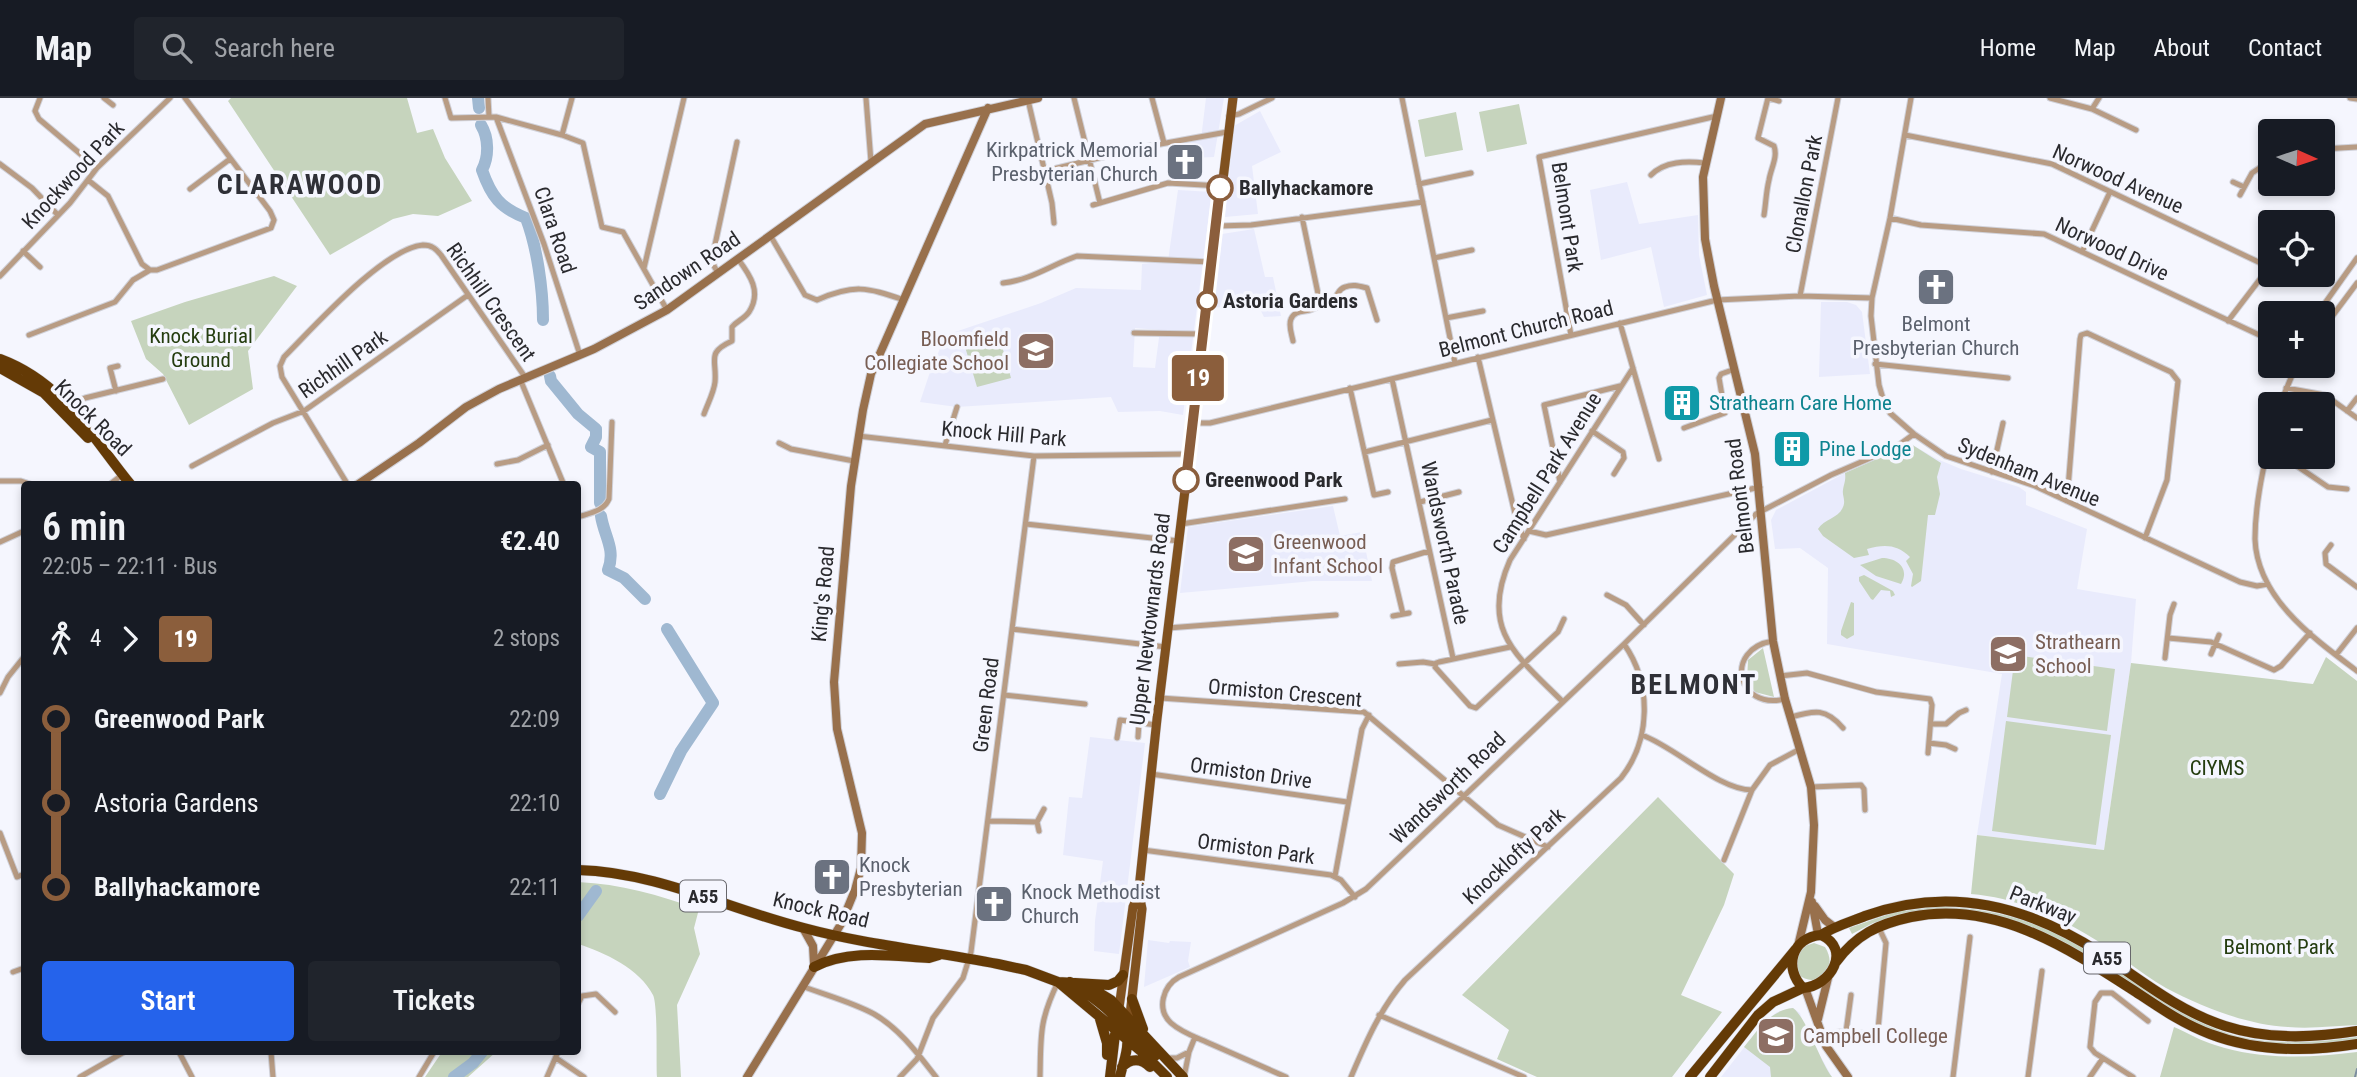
<!DOCTYPE html>
<meta charset="utf-8">
<style>
body{margin:0;font-family:"Roboto Condensed",sans-serif;background:#20242c;color:#f1f3f6;height:100vh;display:flex;flex-direction:column;font-size:26px;white-space:nowrap}
*{box-sizing:border-box;margin:0}
p{font-size:23px;color:#9ea1a6}
.icon{flex:none;width:38px;height:38px;fill:none;stroke:currentColor;stroke-width:2;stroke-linecap:round;stroke-linejoin:round}
.map{position:relative;flex:1;overflow:hidden}
.side{position:absolute;left:21px;top:383px;width:560px;height:574px;display:flex;flex-direction:column;background:#171b24;border-radius:7px;box-shadow:0 4px 10px #0003}
.side>*{flex:none}
.badge{padding:0 14px;border-radius:5px;font-size:24px;line-height:46px}
.needle{width:46px;rotate:93deg}
.tools{position:absolute;left:2258px;top:21px;display:grid;gap:14px}
.tools a{display:grid;place-items:center;width:77px;height:77px;border-radius:7px;background:#171b24;box-shadow:0 4px 10px #0003;font-size:35px}
.map>.badge{position:absolute;translate:-50% -50%;box-shadow:0 0 0 4px #fff}
.legs{display:flex;align-items:center;gap:10px;height:77px;padding:0 21px;font-size:23px}
.legs p{margin-inline-start:auto}
.overview{display:flex;align-items:center;justify-content:space-between;height:119px;padding:0 21px}
h1{font-size:38px;font-weight:600;line-height:52px}
.cta{display:flex;gap:14px;margin-top:auto;padding:14px 21px}
.cta a{flex:1;height:80px;border-radius:7px;background:#2563eb;color:#fff;font-size:28px;font-weight:600;line-height:80px;text-align:center}
.cta a+a{background:#20242c;color:#f1f3f6}
ul{padding:0 21px;list-style:none}
li{display:flex;align-items:center;gap:24px;height:84px;font-size:26px}
li i{display:grid;place-items:center;width:10px;height:100%;margin:0 9px;background:currentColor}
li i::after{content:'';width:18px;height:18px;margin:-9px;border:5px solid;border-radius:50%;background:#171b24}
li p{margin-inline-start:auto}
li:first-child i{background:linear-gradient(#0000 50%,currentColor 0)}
li:last-child i{background:linear-gradient(currentColor 50%,#0000 0)}
header{display:flex;align-items:center;gap:42px;box-sizing:border-box;height:98px;padding:0 35px;background:#171b24;border-bottom:2px solid #363941}
header strong{font-size:33px}
nav{display:flex;gap:38px;margin-inline-start:auto;font-size:24px}
.search{width:490px;height:63px;background:#20242c;display:flex;align-items:center;gap:18px;box-sizing:border-box;padding:0 24px;border-radius:7px;color:#9ea1a6;font-size:26px}
.map>svg:first-child{display:block}
</style>
<header>
<strong>Map</strong>
<div class="search"><svg class="icon" aria-label="search" viewBox="0 0 24 24"><circle cx="10" cy="10" r="6"/><path d="M15 15l6 6"/></svg>Search here</div>
<nav><a>Home</a><a>Map</a><a>About</a><a>Contact</a></nav>
</header>
<div class="map">
<svg width="2357" height="979" viewBox="0 0 2357 979">
<rect width="100%" height="100%" fill="#f5f6fe"/>
<!-- built -->
<path fill="#e9ebfc" fill-rule="evenodd" d="M1206,0H1224L1214,59L1191,60L1188,45L1201,41Z
M1260,13L1281,54L1252,68L1258,116L1225,119L1234,28Z
M1627,84L1639,126L1698,117L1699,157L1707,197L1664,209L1651,149L1601,162L1590,92Z
M1178,92L1212,94L1183,317L1160,313L1118,314L1111,299L957,309L920,304L931,271L946,237L1041,205L1076,190L1141,192L1142,166L1168,163ZM1135,230L1160,232L1155,270L1133,269Z
M1254,131L1265,179H1273L1281,218L1264,219L1261,213L1214,209L1222,136Z
M1821,204H1847L1856,207L1862,214L1870,276L1819,279Z
M1911,346L1937,361L1961,371L2019,389L2026,394V407L2087,431L2077,491L2136,501L2131,565L2104,752L1977,737L2002,576L1827,546L1828,470L1800,450L1775,451L1771,422L1776,412L1845,375Z
M1333,408L1340,438L1362,434L1372,483H1313L1180,495L1188,429Z
M1090,639L1145,645L1119,856L1094,853L1095,823L1103,763L1063,757L1069,699L1082,700Z
M1148,842L1169,845L1170,843L1191,844L1188,863L1190,869L1144,889Z
M1793,910L1800,915L1804,928L1832,979H1721L1764,924L1777,914Z"/>
<!-- green -->
<path fill="#c6d4bd" d="M231,0H407L417,35L433,31L445,60L472,103L438,118L413,116L393,121L330,157L228,3Z
M1519,6L1527,46L1487,54L1479,14Z
M1456,14L1463,52L1425,59L1418,22Z
M274,178L297,188L248,253L253,291L189,327L163,276L146,261L131,223L185,204Z
M998,234L1011,280L977,289L963,242Z
M1911,346L1941,365L1937,379L1940,396L1935,417H1928L1921,483L1912,489L1911,488L1913,476L1906,463L1910,459C1897,446 1884,446 1867,451L1869,457L1854,460L1823,438L1818,431C1824,421 1839,420 1843,409C1846,402 1842,398 1843,392C1844,385 1846,383 1845,375Z
M1882,460C1898,460 1910,471 1901,486L1876,478L1860,467Z
M1864,477L1893,493L1895,497L1891,499L1890,493L1881,492L1873,502L1871,501L1859,483V479Z
M1851,504L1854,505V537L1847,541L1841,537V533Z
M1763,550L1774,599L1755,594L1747,584L1748,562Z
M2015,557L2115,571L2107,633L2007,619Z
M2326,559L2357,583V927C2334,928 2311,931 2288,929C2247,927 2202,909 2166,890C2138,874 2114,852 2086,836C2052,816 2011,799 1971,796L1977,737L2104,752L2131,565L2313,586Z
M2006,623L2111,637L2096,747L1992,733Z
M1658,699L1734,776L1724,807L1681,897L1722,914L1672,979H1537L1497,961L1509,932L1462,897Z
M578,784C621,786 658,797 699,811L694,830L700,856L677,907L681,979H657C656,964 658,907 653,897C640,871 604,854 578,846Z
M1936,809C1985,809 2031,820 2074,845C2126,875 2171,917 2230,936C2271,948 2315,945 2357,939V943L2307,948L2245,943L2188,923L2066,845L2038,832L1994,818H1900L1873,825L1852,836L1849,830L1895,814Z
M1814,845L1825,849C1840,873 1815,892 1798,876L1796,859L1802,849Z
M1793,910C1807,920 1819,962 1832,979H1771L1770,969L1744,949C1758,932 1770,912 1793,910Z
M2174,929C2188,935 2201,943 2215,947C2260,962 2310,960 2357,954V979H2160Z
M442,954H496L468,979H425Z"/>
<g fill="none" stroke-linecap="round" stroke-linejoin="round">
<!-- stream -->
<path stroke="#7c8da0" stroke-width="2" d="M2355,979L2357,971"/>
<!-- river -->
<path stroke="#9fb8d1" stroke-width="12" d="M478,0L479,10
M481,27C489,40 489,59 482,72C491,98 500,110 526,120C537,149 543,191 543,222
M550,278L551,283L578,316L596,331V339L591,349L600,354V405
M601,418C604,438 616,451 608,472L624,480L645,501
M660,696L681,653L713,605L667,531
M578,818L596,793
M454,979L473,965L482,954"/>
<!-- street casing -->
<g stroke="#d0d1d9" stroke-width="7">
<path id="street" d="M40,0L35,13L39,21L97,70
M104,0L113,7
M445,0L451,20L496,19L562,37L583,45L602,129L623,134L667,212
M488,0L489,18
M866,0L871,64
M1074,0L1100,105
M1152,0L1164,45
M1402,0L1455,265
M1769,0L1779,3
M1911,0L1890,120L1872,200L1871,218L1879,287L1884,304L1890,315L1914,336L1946,358L2035,388L2240,484L2257,488L2268,486
M2050,0L2092,11L2136,32
M2350,0L2357,1
M1028,2L1052,105L1054,125
M2092,11L2099,0
M1229,18L1239,16L1272,0
M496,19L544,146L580,257
M562,37L572,0
M1905,37L2052,66L2269,169
M2322,51L2357,49
M0,66L32,90L57,116
M1045,73L1144,49L1227,34
M1651,77C1665,63 1686,63 1705,65
M88,82L108,98L142,166L150,172H157L271,130L274,122L270,113L185,0
M2233,84L2244,89
M1419,86L1471,75
M190,91L230,61
M2240,97L2252,75L2270,63
M1093,107L1168,85L1221,88
M1764,117C1766,105 1766,94 1769,82C1771,70 1778,59 1774,48L1758,40L1768,0
M1302,119L1320,205
M1890,120L1921,127L2044,136L2270,242
M2299,124L2300,122
M1218,128L1251,127L1423,104
M770,137L805,197L817,202C854,186 866,189 904,202
M23,153L40,169
M2082,154L2110,94
M1434,160L1472,152
M644,170L684,0
M718,175L714,168L713,156L737,44
M0,178L70,105L97,70L170,0
M1003,185C1031,182 1051,167 1077,158L1211,164
M1800,198L1838,0
M2318,215L2357,160
M1446,220L1483,213
M2228,223L2270,168
M1620,225L1659,361
M2322,232L2357,185
M1134,235L1203,236
M29,237L115,204L133,182L150,172
M1571,237L1539,59L1717,18
M1293,243C1292,237 1288,228 1291,221C1295,211 1307,215 1315,210C1320,207 1330,204 1334,200C1339,196 1338,191 1345,189C1353,186 1359,188 1367,190L1377,222
M1478,259L1517,424L1524,441
M1875,266L2008,280
M520,281L564,387
M1392,281L1453,560
M1350,290L1374,397L1388,394
M2286,290L2325,297L2357,320
M116,293L110,270L118,268
M2280,306L2296,268
M68,307L85,300L163,281
M2347,313L2357,300
M704,316C708,305 714,294 715,284C717,261 706,255 732,243V229C737,223 744,221 749,214C762,194 750,177 738,161
M1192,325H1210L1717,202L1800,198L1872,200
M1684,330L1725,315L1719,280L1721,276L1735,271
M1592,333L1623,354L1624,360L1614,376
M858,338L1034,358L1189,356
M2270,339C2263,372 2255,407 2255,441C2257,500 2313,540 2357,573
M779,345L791,351L854,363
M945,347L957,309
M1365,354L1492,322
M2286,359L2291,364L2328,389L2347,391
M497,366L518,362L548,347
M192,368L273,325L304,313L468,197
M1992,374L2003,325
M0,383H21L33,387
M1560,384L1544,307L1620,288
M109,387L122,377
M348,387L282,279L280,268L284,259C312,231 384,150 423,147C432,147 436,151 441,157L525,279
M2067,403L2080,241L2081,237L2087,235L2171,274L2178,283L2167,382L2145,440
M1420,404L1459,394
M578,419C590,415 604,413 609,401L612,324
M1026,426L1179,443
M1181,426L1345,401
M1529,433L1546,437L1760,389
M0,444L24,433
M2331,447L2325,455L2326,466L2357,489
M1607,497L1626,507L1644,527
M1403,516L1392,470L1393,464L1429,453
M1393,518L1409,515
M1168,530L1336,517
M1012,531L1166,549
M2168,540L2211,544L2274,572L2281,568L2310,535
M1773,543C1723,551 1737,613 1785,601
M1510,549L1439,564L1436,565L1435,569L1470,608L1476,610L1558,534L1564,521
M2211,556L2219,537
M2336,557L2357,530
M2165,560L2170,517L2174,506
M1399,566L1423,564L1435,566
M1780,578L1807,575L1876,594L1930,601L1932,607L1928,655
M0,595L8,579L24,559
M1004,597L1085,606
M1160,600L1364,614L1498,727L1548,749
M1563,604C1517,558 1479,532 1510,462L1633,270
M1791,619C1815,612 1826,610 1843,630
M1931,626H1946L1959,615L1966,612
M1642,637C1675,649 1719,692 1752,692
M1138,639L1139,625
M1117,640L1120,622L1156,627
M1929,645L1946,647L1955,651
M1151,676L1347,704
M1811,689L1861,687L1864,691L1865,712
M988,723L1037,724
M1039,733L1037,724L1044,711
M0,735L17,779L24,776
M1143,752L1331,777L1341,782L1355,799
M1724,762L1752,692L1770,667L1800,651
M1335,778L1362,631L1369,617
M13,874L24,870
M802,888C825,897 852,904 874,916C900,931 918,956 936,979
M578,906L582,898L596,896L615,914
M1379,917L1524,979
M1846,934L1851,897
M1821,936L1841,934L1873,936L1878,932L1886,845L1878,828
M179,954L192,979
M271,954L273,979
M556,960L584,979
M1166,960H1177L1189,954
M80,979L124,954
M419,979L434,954
M547,979L558,954
M900,979L917,961L933,920L963,880L971,854L1034,358
M1040,979C1041,937 1039,923 1058,884
M1184,979L1189,954L1195,939
M1286,979C1261,968 1236,957 1211,946C1198,940 1182,935 1171,925C1156,911 1163,888 1179,879L1343,805L1366,791L1624,546L1756,416L1831,377L1896,349L1914,336
M1351,979C1366,944 1380,911 1405,882L1621,680C1651,642 1652,586 1624,546
M1953,979L1970,839
M2028,979L2042,873
M2090,979L2103,960
M2133,979L2095,955L2090,949L2095,904L2101,895H2112L2148,923"/>
</g>
<!-- secondary casing -->
<g stroke="#d0d1d9" stroke-width="10">
<path id="secondary" d="M1721,0L1703,79L1705,141L1714,188L1755,356L1773,543L1785,601L1811,689L1814,727L1811,794L1798,848
M357,387L419,345L466,309L499,291L594,251L667,212L925,26L1038,0
M1812,804L1818,836
M1815,808L1825,822L1834,829
M803,830L813,848L814,866
M1805,890L1826,948L1848,979
M1818,921L1828,880
M747,979L841,826L855,792L861,770L862,735L837,631L834,584L851,388L863,312L871,276L988,10"/>
</g>
<!-- primary casing -->
<g stroke="#d0d1d9" stroke-width="10">
<path id="primary" d="M1119,910L1133,809L1139,796
M1129,926L1142,811L1139,796L1140,781L1157,621L1233,0"/>
</g>
<!-- highway casing -->
<g stroke="#d0d1d9" stroke-width="11">
<path id="highway" d="M0,261C64,285 90,337 131,387
M0,270L44,295L88,340
M578,772C657,774 728,811 804,830C867,847 933,853 998,866L1026,872L1058,884L1109,887L1118,883L1123,877
M1821,837C1835,828 1850,824 1865,818C1950,787 2028,808 2102,856C2142,883 2179,913 2225,928C2268,942 2313,940 2357,933
M1821,837C1852,851 1831,888 1803,890C1783,870 1792,839 1821,837Z
M1836,864C1856,837 1878,826 1911,819C1996,802 2068,850 2136,894C2160,910 2183,926 2210,936C2257,954 2308,954 2357,946
M814,869C849,851 891,858 929,860L939,857
M1058,884L1142,954L1167,979
M1070,884C1088,896 1124,919 1127,941C1129,952 1122,968 1120,979
M1088,888L1111,902L1183,979
M1132,901L1143,931
M1100,921L1107,945V957
M1123,922L1155,958
M1122,969C1131,960 1141,960 1150,969
M1110,979L1116,928
M1690,979L1796,851
M1710,979L1758,917L1773,904L1803,890"/>
</g>
<!-- street -->
<use href="#street" stroke="#b89c84" stroke-width="5"/>
<!-- secondary -->
<use href="#secondary" stroke="#98704c" stroke-width="8"/>
<!-- primary -->
<use href="#primary" stroke="#80511f" stroke-width="9"/>
<!-- highway -->
<use href="#highway" stroke="#643a06" stroke-width="10"/>
</g>
<g fill="none" stroke-linecap="round" stroke-linejoin="round">
<!-- line-1 casing -->
<g stroke="#fff" stroke-width="16">
<path id="line-1" d="M1186,382L1220,90"/>
</g>
<!-- line-1 -->
<use href="#line-1" stroke="#8b5e3c" stroke-width="10"/>
</g>
<!-- icons -->
<defs>
<g id="church-square" transform="scale(2.0125)"><rect x="-9" y="-9" width="18" height="18" rx="4" fill="#6b7280" stroke="#f5f6fe"/><path d="M-1.2-6h2.4v3.5h3.3v2.4h-3.3V6h-2.4V-.1h-3.3v-2.4h3.3Z" fill="#fff"/></g>
<g id="school-square" transform="scale(2.0125)"><rect x="-9" y="-9" width="18" height="18" rx="4" fill="#8d6e63" stroke="#f5f6fe"/><path d="M0-5L7-2L0 1L-7-2ZM-4 1L0 2.5L4 1V4Q0 6-4 4Z" fill="#fff"/></g>
<g id="building-square" transform="scale(2.0125)"><rect x="-9" y="-9" width="18" height="18" rx="4" fill="#0f9aa8" stroke="#f5f6fe"/><path d="M-4-6H4V6H1V3H-1V6H-4ZM-2.5-4.3h1.7v1.8h-1.7ZM.8-4.3h1.7v1.8H.8ZM-2.5-1h1.7V.8h-1.7ZM.8-1h1.7V.8H.8Z" fill="#fff"/></g>
</defs>
<g fill-rule="evenodd">
<use href="#church-square" x="1185" y="64"/>
<use href="#church-square" x="1936" y="189"/>
<use href="#school-square" x="1036" y="253"/>
<use href="#building-square" x="1682" y="305"/>
<use href="#building-square" x="1792" y="351"/>
<use href="#school-square" x="1246" y="456"/>
<use href="#school-square" x="2008" y="556"/>
<use href="#church-square" x="832" y="779"/>
<use href="#church-square" x="994" y="806"/>
<use href="#school-square" x="1776" y="938"/>
</g>
<!-- markers -->
<g fill="#fff" stroke="#8b5e3c" stroke-width="3.5">
<circle cx="1220" cy="90" r="12"/>
<circle cx="1207" cy="203" r="9"/>
<circle cx="1186" cy="382" r="12"/>
</g>
<g text-anchor="middle" stroke-width="7" stroke-linejoin="round" paint-order="stroke">
<!-- shield labels -->
<g fill="#f5f6fe" stroke="#67676c" stroke-width="2">
<rect x="680" y="782.5" width="46" height="31" rx="5"/>
<rect x="2084" y="844.5" width="46" height="31" rx="5"/>
</g>
<g font-size="19" font-weight="bold" fill="#2a2a2e">
<text x="703" y="805">A55</text>
<text x="2107" y="867">A55</text>
</g>
<!-- worship labels -->
<g font-size="21" fill="#5b616d" stroke="#f5f6fe" text-anchor="start">
<text x="1158" y="59" text-anchor="end">Kirkpatrick Memorial<tspan x="1158" dy="24">Presbyterian Church</tspan></text>
<text x="1936" y="233" text-anchor="middle">Belmont<tspan x="1936" dy="24">Presbyterian Church</tspan></text>
<text x="859" y="774">Knock<tspan x="859" dy="24">Presbyterian</tspan></text>
<text x="1021" y="801">Knock Methodist<tspan x="1021" dy="24">Church</tspan></text>
</g>
<!-- street labels -->
<g font-size="21" fill="#2a2a2e" stroke="#f5f6fe">
<text transform="translate(73 77) rotate(-47)" y="7">Knockwood Park</text>
<text transform="translate(2118 81) rotate(24)" y="7">Norwood Avenue</text>
<text transform="translate(1804 96) rotate(-79)" y="7">Clonallon Park</text>
<text transform="translate(1567 119) rotate(81)" y="7">Belmont Park</text>
<text transform="translate(555 132) rotate(71)" y="7">Clara Road</text>
<text transform="translate(2112 151) rotate(25)" y="7">Norwood Drive</text>
<text transform="translate(687 173) rotate(-34)" y="7">Sandown Road</text>
<text transform="translate(491 204) rotate(55)" y="7">Richhill Crescent</text>
<text transform="translate(1526 231) rotate(-14)" y="7">Belmont Church Road</text>
<text transform="translate(343 266) rotate(-35)" y="7">Richhill Park</text>
<text transform="translate(93 320) rotate(45)" y="7">Knock Road</text>
<text transform="translate(1004 336) rotate(5)" y="7">Knock Hill Park</text>
<text transform="translate(2029 374) rotate(22)" y="7">Sydenham Avenue</text>
<text transform="translate(1547 375) rotate(-58)" y="7">Campbell Park Avenue</text>
<text transform="translate(1740 398) rotate(-97)" y="7">Belmont Road</text>
<text transform="translate(1445 445) rotate(78)" y="7">Wandsworth Parade</text>
<text transform="translate(823 496) rotate(-85)" y="7">King's Road</text>
<text transform="translate(1150 521) rotate(-83)" y="7">Upper Newtownards Road</text>
<text transform="translate(1285 595) rotate(5)" y="7">Ormiston Crescent</text>
<text transform="translate(986 607) rotate(-83)" y="7">Green Road</text>
<text transform="translate(1251 675) rotate(8)" y="7">Ormiston Drive</text>
<text transform="translate(1448 690) rotate(-44)" y="7">Wandsworth Road</text>
<text transform="translate(1256 751) rotate(8)" y="7">Ormiston Park</text>
<text transform="translate(1514 758) rotate(-43)" y="7">Knocklofty Park</text>
<text transform="translate(2043 807) rotate(22)" y="7">Parkway</text>
<text transform="translate(821 812) rotate(13)" y="7">Knock Road</text>
</g>
<!-- stop labels -->
<g font-size="21" font-weight="bold" fill="#2a2a2e" stroke="#f5f6fe" text-anchor="start">
<text x="1239" y="97">Ballyhackamore</text>
<text x="1223" y="210">Astoria Gardens</text>
<text x="1205" y="389">Greenwood Park</text>
</g>
<!-- park labels -->
<g font-size="21" fill="#253d10" stroke="#f5f6fe">
<text x="201" y="245">Knock Burial<tspan x="201" dy="24">Ground</tspan></text>
<text x="2217" y="677">CIYMS</text>
<text x="2279" y="856">Belmont Park</text>
</g>
<!-- education labels -->
<g font-size="21" fill="#785e54" stroke="#f5f6fe" text-anchor="start">
<text x="1009" y="248" text-anchor="end">Bloomfield<tspan x="1009" dy="24">Collegiate School</tspan></text>
<text x="1273" y="451">Greenwood<tspan x="1273" dy="24">Infant School</tspan></text>
<text x="2035" y="551">Strathearn<tspan x="2035" dy="24">School</tspan></text>
<text x="1803" y="945">Campbell College</text>
</g>
<!-- culture labels -->
<g font-size="21" fill="#0d838f" stroke="#f5f6fe" text-anchor="start">
<text x="1709" y="312">Strathearn Care Home</text>
<text x="1819" y="358">Pine Lodge</text>
</g>
<!-- district labels -->
<g font-size="28" font-weight="bold" letter-spacing="2" fill="#2f3037" stroke="#f5f6fe">
<text x="300" y="96">CLARAWOOD</text>
<text x="1694" y="596">BELMONT</text>
</g>
</g>
</svg>
<div class="tools">
<a><svg class="needle" viewBox="-14 -14 28 28"><path d="M0-13l5 13h-10z" fill="#e53935"/><path d="M0 13l5-13h-10z" fill="#9ea1a6"/></svg></a>
<a><svg class="icon" aria-label="locate" viewBox="0 0 24 24"><circle cx="12" cy="12" r="6"/><path d="M12 2v4M12 18v4M2 12h4M18 12h4"/></svg></a>
<a>+</a>
<a>−</a>
</div>
<b class="badge" style="left:1198px;top:280px;background:#8b5e3c;color:#fff">19</b>
<section class="side">
<div class="overview"><div><h1>6 min</h1><p>22:05 – 22:11 · Bus</p></div><b>€2.40</b></div>
<div class="legs"><svg class="icon" aria-label="walk" viewBox="0 0 24 24"><circle cx="13" cy="4" r="2"/><path d="M13 8l-2 6 4 7M11 14l-3 7M7 12l3-4h3l4 4"/></svg>4<svg class="icon" aria-label="forward" viewBox="0 0 24 24"><path d="M9 5l7 7-7 7"/></svg><b class="badge" style="background:#8b5e3c;color:#fff">19</b><p>2 stops</p></div>
<ul>
<li><i style="color:#8b5e3c"></i><b>Greenwood Park</b><p>22:09</p></li>
<li><i style="color:#8b5e3c"></i><span>Astoria Gardens</span><p>22:10</p></li>
<li><i style="color:#8b5e3c"></i><b>Ballyhackamore</b><p>22:11</p></li>
</ul>
<div class="cta"><a>Start</a><a>Tickets</a></div>
</section>
</div>
